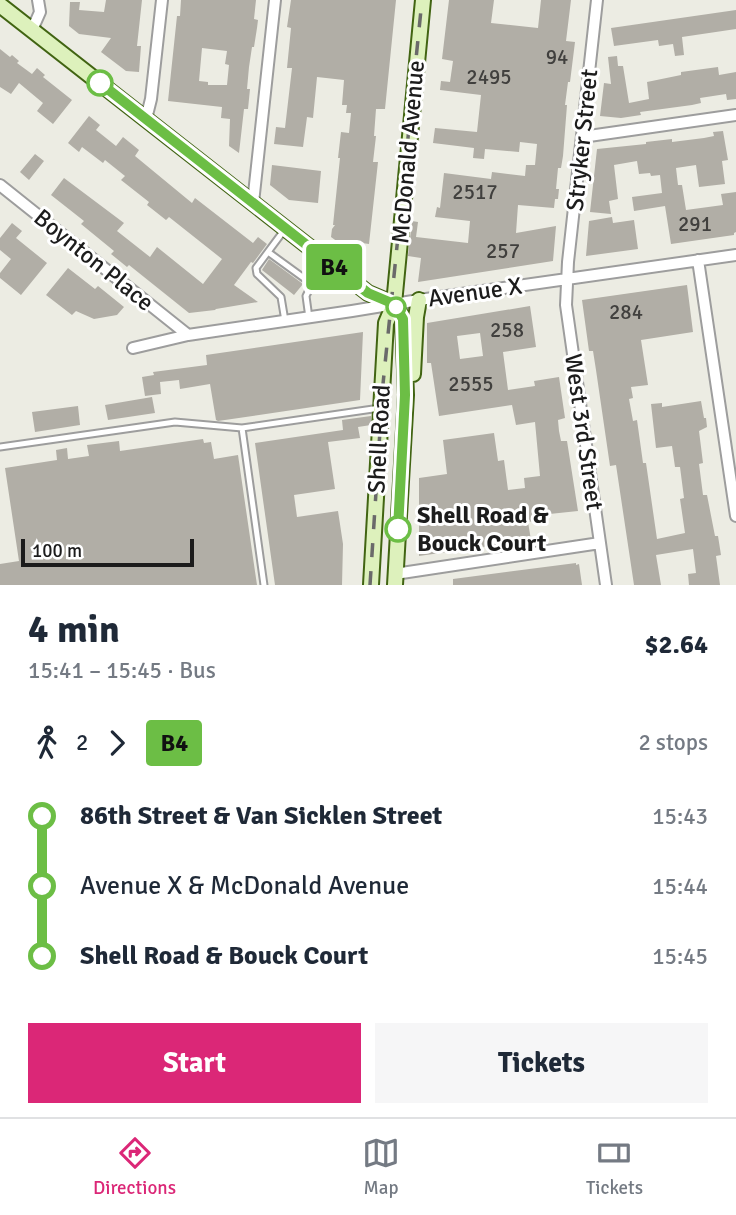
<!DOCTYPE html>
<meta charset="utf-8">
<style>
body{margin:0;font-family:Signika,sans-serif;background:#f6f6f7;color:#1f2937;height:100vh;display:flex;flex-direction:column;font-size:26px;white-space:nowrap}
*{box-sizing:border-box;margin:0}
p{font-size:23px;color:#747a83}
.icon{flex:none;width:38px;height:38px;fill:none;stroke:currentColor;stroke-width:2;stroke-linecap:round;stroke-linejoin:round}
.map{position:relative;height:585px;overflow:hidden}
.panel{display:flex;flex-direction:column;background:#fff;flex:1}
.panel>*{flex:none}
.badge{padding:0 14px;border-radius:5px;font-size:24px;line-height:46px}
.scale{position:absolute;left:21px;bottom:18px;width:173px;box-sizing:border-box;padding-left:7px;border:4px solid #1c1c1c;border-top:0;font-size:19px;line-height:24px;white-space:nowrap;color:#1c1c1c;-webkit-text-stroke:5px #fff;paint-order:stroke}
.map>.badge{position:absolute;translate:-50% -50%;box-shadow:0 0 0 4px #fff}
.legs{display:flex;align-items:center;gap:10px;height:77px;padding:0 28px;font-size:23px}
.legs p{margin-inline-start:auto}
.summary{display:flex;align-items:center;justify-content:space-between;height:119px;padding:0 28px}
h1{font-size:38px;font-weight:800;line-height:52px}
.button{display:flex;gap:14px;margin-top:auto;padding:14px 28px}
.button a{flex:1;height:80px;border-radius:0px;background:#db2777;color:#fff;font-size:28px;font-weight:800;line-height:80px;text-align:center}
.button a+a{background:#f6f6f7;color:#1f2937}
ul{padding:0 28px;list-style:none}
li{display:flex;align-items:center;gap:24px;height:70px;font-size:26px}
li i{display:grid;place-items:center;width:10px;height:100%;margin:0 9px;background:currentColor}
li i::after{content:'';width:18px;height:18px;margin:-9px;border:5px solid;border-radius:50%;background:#fff}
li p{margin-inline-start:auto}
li:first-child i{background:linear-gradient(#0000 50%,currentColor 0)}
li:last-child i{background:linear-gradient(currentColor 50%,#0000 0)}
.dock{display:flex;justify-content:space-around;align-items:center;height:98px;border-top:2px solid #e0e1e3;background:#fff;font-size:19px;color:#747a83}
.dock a{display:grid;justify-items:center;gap:4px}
.dock .selected{color:#db2777}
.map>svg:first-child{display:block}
</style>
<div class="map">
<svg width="736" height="585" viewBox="0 0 736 585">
<rect width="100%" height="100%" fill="#ecece3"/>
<!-- building -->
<path fill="#b1aea6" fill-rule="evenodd" d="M106,0H142L137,46H141L139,72L126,71L101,52L111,38L79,34L69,26L70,2H80L79,10L104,12Z
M181,0H256L254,19L258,20L257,28L254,47H252L249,67L247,89H250L248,109H244L239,153L229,146L230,119L221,118L222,107L168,101L177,16H180ZM202,48L227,51L225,64L229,65L227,85H208V82L199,81Z
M291,0H396L385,109H376L374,136H376L373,162H378L369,244L355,242L349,250L331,237L332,229L335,225H333L340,158H338L341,132L349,133L351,113H346L347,105H342L344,80L317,77L313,118L307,117L303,147L274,144L276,127L285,128L292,68H287L291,28L287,27Z
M449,0H494L491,23L538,28L541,0H571L566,41L575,42L570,82H568L565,105H567L563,156L561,168H558L556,189H559L558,199H555L554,208L518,205L516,233L556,226L553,261L418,282L421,258L408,256L412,221L418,222L416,237L468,243L470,221L435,217L437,207L440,208L444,173L491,179L492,172L525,176L526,165H535L537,144L520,142L519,152L485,149L484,159L473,158L474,148L433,143L435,128L477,132L481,95L440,90L441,81L450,82L453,61L442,59Z
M736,10V29L682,37L684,55L675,56L673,44L659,46L658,40L614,46L611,28Z
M0,49L10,57L12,55L19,61L17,63L32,74L37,68L45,75L43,77L72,100L53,124L37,111L43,103L19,83L11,94L0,87Z
M617,56L618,66H623L629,103L649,99L647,82L681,75V72L718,67L719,75L736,72V99L727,100L726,94L700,98L701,103L692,105L640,112L641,115L621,118L600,116L604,83L611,84L608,57Z
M89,116L100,125L96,130L116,146L123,137L139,150L135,156L192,203L195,198L253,243L258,237L267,244L253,263L251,262L234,285L258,302L216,309L215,310L189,313L129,265L127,267L111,254L114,251L81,224L84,221L51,195L64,178L124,223L117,231L150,257L157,247L203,284L222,259L169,217L166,220L147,205L149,202L121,180L125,176L105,160L103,163L82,147L79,152L68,143Z
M723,131L728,160L722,161L725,184L699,187L696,165L676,168L678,185H682L686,210L723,205L721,194L736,192V232L734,233V235L671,244L665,206L634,211L632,197L662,193L660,175L651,176L650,173L639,174L637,161L614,165L618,199L609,201L611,214L590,212L597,149L646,144V142L672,139V142L704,138L714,136L713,132Z
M35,154L44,161L29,180L20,172Z
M272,165L321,171L318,203L289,200L270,185Z
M612,217L613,223L634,220L638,249L586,256L589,221Z
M12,223L22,231L16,238L47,263L21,295L0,278V273L11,259L0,250V238Z
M269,259L303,284L294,295L262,270Z
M68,268L95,289L98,286L124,307L117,315L94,319L76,311L72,315L46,295Z
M687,285L693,332L641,340L648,385L631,387L633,398L629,399L633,421L637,420L643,463H646L657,539L685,533L680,499L684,498L680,467H675L672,446L656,448L651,404L662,403V407L701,401L704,418H706L707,427L699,431L703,463L699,464L703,495H707L715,536H718L721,555L716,556L720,585H689L688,574L696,573L693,549L656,555L661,585H634L616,465L610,466L596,370L593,351H589L582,300Z
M530,306L536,347L503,352L508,390L535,386L534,381L559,377L565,418L558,420L559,431L561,441H567L578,511L540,515V520L528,522L531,540L419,556V478L447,474L443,440L494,433L498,461L504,460L508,490L525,488L524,478L540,476L535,422L516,425L512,405L439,416L431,363H427V323ZM480,333L483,356L460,359L457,336Z
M363,332L360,400L218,421L216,420L210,384L180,389L179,380L160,382L161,394L145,396L142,377L154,375L153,372L207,365L206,355Z
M152,397L155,413L108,420L105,405Z
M78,406L80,425L35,432L32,412Z
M371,416V425L358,427L360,438L328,442L335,489L294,495L297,517L338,511L343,544L342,585H275L255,443L343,430L342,420Z
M203,439L204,443L211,442L214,459L238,455L257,585H0V564L19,561L5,468L57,460L56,450L67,448L68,459L89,456L87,445L119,441L120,451Z
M576,563V565L579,564L582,585H453V579Z"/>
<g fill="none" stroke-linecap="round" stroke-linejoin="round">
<!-- service casing -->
<g stroke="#9d9d9d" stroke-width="9">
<path id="service" d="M268,252L312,284L328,263
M309,318L306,296L312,284
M285,321L281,297L257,274L256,268L285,229
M0,447L175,422L242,428
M264,585L242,428L380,408"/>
</g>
<!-- minor casing -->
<g stroke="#9d9d9d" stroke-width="14">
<path id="minor" d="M597,0L568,262L566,305L606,585
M32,30L40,12L38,0
M146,119L151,99L162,0
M582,137L736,115
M0,185L188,335
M253,203L275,0
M698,260L736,516
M133,348L188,335L352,311L419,300L736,255
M395,574L600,543"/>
</g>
<!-- secondary casing -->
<g stroke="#416412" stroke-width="18">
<path id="secondary" d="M0,5L359,286L368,293L394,304
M394,304L403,319L406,395L395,585
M413,374L416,317L419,300
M371,585L386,323L394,304L423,0"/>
</g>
<!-- service -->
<use href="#service" stroke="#fff" stroke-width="5"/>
<!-- minor -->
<use href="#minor" stroke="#fff" stroke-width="10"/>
<!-- secondary -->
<use href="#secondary" stroke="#ddf1bc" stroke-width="14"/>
<!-- rail -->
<path stroke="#6a6a6a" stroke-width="3.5" stroke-dasharray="14 14" stroke-linecap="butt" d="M370,585L383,384L422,0"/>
</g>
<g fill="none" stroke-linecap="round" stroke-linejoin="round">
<!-- line-1 casing -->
<g stroke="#fff" stroke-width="16">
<path id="line-1" d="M100,83L359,286L368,293L394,304L403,319L405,395L398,529"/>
</g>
<!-- line-1 -->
<use href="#line-1" stroke="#6cbe45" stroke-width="10"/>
</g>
<!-- markers -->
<g fill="#fff" stroke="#6cbe45" stroke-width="3.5">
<circle cx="100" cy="83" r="12"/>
<circle cx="396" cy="307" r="9"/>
<circle cx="398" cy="529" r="12"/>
</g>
<g text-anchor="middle" stroke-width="6" stroke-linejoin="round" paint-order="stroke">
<!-- number labels -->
<g font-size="21" fill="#41403e">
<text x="557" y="64">94</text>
<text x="489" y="84">2495</text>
<text x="475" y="199">2517</text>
<text x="695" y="231">291</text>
<text x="503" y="258">257</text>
<text x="626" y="319">284</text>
<text x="507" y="337">258</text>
<text x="471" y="391">2555</text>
</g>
<!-- street labels -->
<g font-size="24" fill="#1c1c1c" stroke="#fff">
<text transform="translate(582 140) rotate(-84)" y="8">Stryker Street</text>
<text transform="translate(408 152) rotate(-85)" y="8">McDonald Avenue</text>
<text transform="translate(94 260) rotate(39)" y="8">Boynton Place</text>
<text transform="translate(475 292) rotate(-8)" y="8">Avenue X</text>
<text transform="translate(584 432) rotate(82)" y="8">West 3rd Street</text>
<text transform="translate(379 439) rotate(-87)" y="8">Shell Road</text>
</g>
<!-- stop labels -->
<g font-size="24" font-weight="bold" fill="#1c1c1c" stroke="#fff" text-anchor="start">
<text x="417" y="523">Shell Road &amp;<tspan x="417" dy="28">Bouck Court</tspan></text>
</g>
</g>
</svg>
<div class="scale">100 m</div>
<b class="badge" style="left:334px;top:267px;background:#6cbe45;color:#111">B4</b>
</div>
<section class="panel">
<div class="summary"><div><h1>4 min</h1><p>15:41 – 15:45 · Bus</p></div><b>$2.64</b></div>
<div class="legs"><svg class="icon" aria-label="walk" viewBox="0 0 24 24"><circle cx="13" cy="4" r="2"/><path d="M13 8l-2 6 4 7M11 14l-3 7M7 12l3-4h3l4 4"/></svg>2<svg class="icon" aria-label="forward" viewBox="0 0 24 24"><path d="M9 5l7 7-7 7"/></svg><b class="badge" style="background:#6cbe45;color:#111">B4</b><p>2 stops</p></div>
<ul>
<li><i style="color:#6cbe45"></i><b>86th Street &amp; Van Sicklen Street</b><p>15:43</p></li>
<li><i style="color:#6cbe45"></i><span>Avenue X &amp; McDonald Avenue</span><p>15:44</p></li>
<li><i style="color:#6cbe45"></i><b>Shell Road &amp; Bouck Court</b><p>15:45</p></li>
</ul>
<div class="button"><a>Start</a><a>Tickets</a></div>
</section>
<nav class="dock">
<a class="selected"><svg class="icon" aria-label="directions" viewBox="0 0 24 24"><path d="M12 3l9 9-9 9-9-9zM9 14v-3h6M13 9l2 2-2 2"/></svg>Directions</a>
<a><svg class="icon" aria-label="map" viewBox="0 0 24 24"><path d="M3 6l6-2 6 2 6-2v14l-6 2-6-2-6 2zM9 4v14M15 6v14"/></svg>Map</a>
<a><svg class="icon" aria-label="tickets" viewBox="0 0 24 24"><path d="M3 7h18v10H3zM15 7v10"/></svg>Tickets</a>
</nav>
